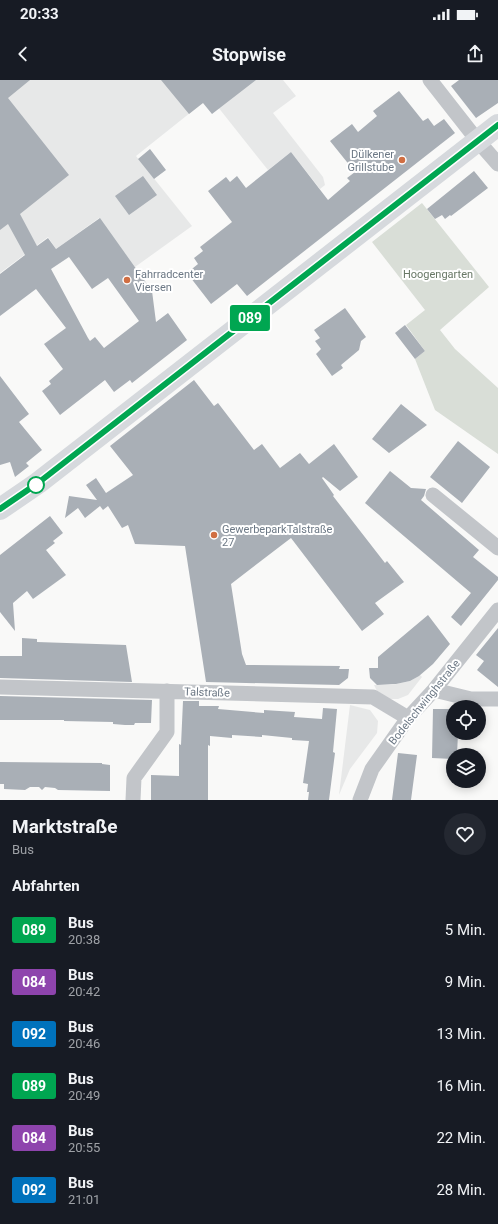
<!DOCTYPE html>
<html lang="de">
<meta charset="utf-8">
<style>
body{margin:0;font-family:Roboto,sans-serif;background:#242831;color:#f1f3f6;height:100vh;display:flex;flex-direction:column;font-size:15px;white-space:nowrap}
*{box-sizing:border-box;margin:0}
p{font-size:13px;color:#9ea1a6}
.icon{flex:none;width:22px;height:22px;fill:none;stroke:currentColor;stroke-width:2;stroke-linecap:round;stroke-linejoin:round}
.map{position:relative;height:720px;overflow:hidden}
.sheet{display:flex;flex-direction:column;background:#171b24;flex:1}
.sheet>*{flex:none}
.badge{padding:0 8px;border-radius:3px;font-size:14px;line-height:26px}
.tools{position:absolute;left:446px;top:620px;display:grid;gap:8px}
.tools a{display:grid;place-items:center;width:40px;height:40px;border-radius:50%;background:#171b24;box-shadow:0 2px 10px #0003;font-size:20px}
.map>.badge{position:absolute;translate:-50% -50%;box-shadow:0 0 0 2px #fff}
h2{padding:0 12px;font-size:15px;line-height:36px}
.round{display:grid;place-items:center;flex:none;width:42px;height:42px;border-radius:21px;background:#242831}
.overview{display:flex;align-items:center;justify-content:space-between;height:68px;padding:0 12px}
h1{font-size:19px;font-weight:700;line-height:30px}
ul{padding:0;list-style:none}
li{display:flex;align-items:center;gap:12px;height:52px;padding:0 12px}
li div{flex:1}
li b{display:block;font-size:15px}
li em{font-style:normal}
li .badge{min-width:44px;font-weight:700;text-align:center}
.status{display:flex;justify-content:space-between;align-items:center;height:28px;padding:0 20px;background:#171b24;direction:ltr}
.status svg{height:11px;fill:currentColor}
header{display:flex;justify-content:space-between;align-items:center;height:52px;padding:0 12px;background:#171b24;font-size:18px;font-weight:700}
.map>svg:first-child{display:block}
</style>
<div class="status"><b>20:33</b><svg viewBox="0 0 49 12"><path d="M0 12V9h3v3zM5 12V6h3v6zM10 12V3h3v9zM15 12V0h3v12zM26 1h20v11H26zM47 4h2v5h-2z"/></svg></div>
<header><svg class="icon" aria-label="back" viewBox="0 0 24 24"><path d="M15 5l-7 7 7 7"/></svg>Stopwise<svg class="icon" aria-label="share" viewBox="0 0 24 24"><path d="M12 15V3M7 8l5-5 5 5M5 13v7h14v-7"/></svg></header>
<div class="map">
<svg width="498" height="720" viewBox="0 0 498 720">
<rect width="100%" height="100%" fill="#f9f9f8"/>
<!-- built -->
<path fill="#e7e8e8" d="M0,0H283L296,16L273,33L323,97L325,105L320,109L291,72L268,90L210,17L136,76L192,146L135,187L99,138L56,169L48,157L0,193Z
M420,595L422,597L408,615L398,619H390L377,611L374,605H392L410,601Z
M350,625L370,630L378,641L377,653L350,689L339,715Z"/>
<!-- green -->
<path fill="#d9ded7" d="M422,123L489,207L440,250L455,269L498,308V374L435,330L415,279L425,271L406,245L425,230L372,162Z"/>
<!-- building -->
<path fill="#a9afb6" fill-rule="evenodd" d="M0,0H30L8,18L69,95L20,134L37,166L48,158L56,169L100,138L152,211L156,242L168,233L187,260L132,303L130,300L114,312L105,300L60,335L42,311L51,304L49,301L63,289L44,264L66,248L36,209L0,236V194L25,175L8,144L0,150ZM69,177L92,209L108,198L139,241L104,268L95,257L90,261L88,258L51,189Z
M161,0H256L212,34L203,23L189,34Z
M459,0H498V23L476,38L451,6Z
M399,11L423,41L428,38L434,46L444,39L455,53L247,216L237,204L211,224L187,193L198,184L194,178L203,171L200,167L232,142L208,111L226,97L230,102L237,96L246,108L291,72L328,120L350,101L347,98L355,92L330,61L352,44L358,52L377,36L373,31Z
M150,69L166,90L154,99L138,79Z
M474,91L488,108L451,136L450,135L445,139L442,135L435,139L427,129Z
M143,96L157,115L129,135L115,116Z
M345,228L366,257L361,261L359,270L341,285L343,288L332,296L316,274L321,269L315,261L320,258L314,250Z
M405,245L425,271L415,279L395,253Z
M0,296L29,334L19,342L42,370L26,383L29,386L15,397L10,382L0,385Z
M194,300L214,326L218,323L254,370L262,364L280,388L300,373L309,384L334,364L358,397L340,411L323,397L322,398L334,415L333,416L385,483L387,481L404,502L375,523L384,534L362,551L291,458L231,504L242,574L246,585L340,586L339,589H349L348,598L339,605L206,602L185,466L135,464L128,445L122,448L108,426L103,430L100,426L85,438L78,428L65,438L69,416L97,420L86,405L96,398L106,413L133,395L110,366Z
M401,324L427,345L389,373L372,359Z
M458,361L490,387L462,423L430,397Z
M390,391L411,408L426,409L424,416L421,420L479,470L473,477L498,497V500L461,546L451,537L471,513L365,423Z
M50,436L63,453L53,461L55,463L46,470L66,495L33,519L27,511L13,523L15,551L0,532V475Z
M428,535L450,564L433,584L419,596L410,601L396,604L377,605L370,598L369,588H378V577Z
M498,548V607L477,590L484,581L476,575Z
M22,558L37,559V562L126,565L132,602L0,598V576H22Z
M0,616L152,620L151,643H135L134,645H125L113,644V642L64,641V640H0Z
M183,621H199V626H219L218,629L264,633V630L295,632L294,637L322,639L323,628L337,629L333,672L335,673L329,720H308L309,712H307L308,704L303,703L309,661L292,660V658L262,655V657L232,655V658L210,656V666L208,665V720H151V695L179,696V664L181,665Z
M433,629H451V645H453V653H458L457,675H453V679L432,678Z
M398,673L417,675L411,720H392Z
M0,682L102,683V684L110,685V711L58,710L55,708L45,707L42,710L39,707H30L25,710L4,709V704H0Z"/>
<g fill="none" stroke-linecap="round" stroke-linejoin="round">
<!-- minor -->
<path stroke="#c2c5c9" stroke-width="15" d="M430,0L477,60L498,84
M433,415L498,468
M0,607L373,617L408,638
M434,610L471,619H498
M133,720L134,698L167,652V611
M360,720L372,689L408,638L434,610L498,530"/>
<!-- secondary -->
<path stroke="#d6d9dd" stroke-width="22" d="M0,429L38,403L498,45"/>
</g>
<g fill="none" stroke-linecap="round" stroke-linejoin="round">
<!-- line casing -->
<g stroke="#fff" stroke-width="9">
<path id="line" d="M0,429L38,403L498,45"/>
</g>
<!-- line -->
<use href="#line" stroke="#00a651" stroke-width="6"/>
</g>
<!-- markers -->
<g fill="#d06e42" stroke="#fff" stroke-width="1.5">
<circle cx="402" cy="80" r="4"/>
<circle cx="127" cy="200" r="4"/>
<circle cx="214" cy="455" r="4"/>
</g>
<circle fill="#fff" stroke="#00a651" stroke-width="2" cx="36" cy="405" r="8"/>
<g text-anchor="middle" stroke-width="4" stroke-linejoin="round" paint-order="stroke">
<!-- poi labels -->
<g font-size="11" fill="#6c7885" stroke="#fff" text-anchor="start">
<text x="394" y="78" text-anchor="end">Dülkener<tspan x="394" dy="13">Grillstube</tspan></text>
<text x="135" y="198">Fahrradcenter<tspan x="135" dy="13">Viersen</tspan></text>
<text x="222" y="453">GewerbeparkTalstraße<tspan x="222" dy="13">27</tspan></text>
</g>
<!-- park labels -->
<g font-size="11" fill="#687866" stroke="#fff">
<text x="438" y="198">Hoogengarten</text>
</g>
<!-- street labels -->
<g font-size="11" fill="#6c7885" stroke="#fff">
<text transform="translate(207 612) rotate(2)" y="4">Talstraße</text>
<text transform="translate(424 622) rotate(-51)" y="4">Bodelschwinghstraße</text>
</g>
</g>
</svg>
<div class="tools">
<a><svg class="icon" aria-label="locate" viewBox="0 0 24 24"><circle cx="12" cy="12" r="6"/><path d="M12 2v4M12 18v4M2 12h4M18 12h4"/></svg></a>
<a><svg class="icon" aria-label="layers" viewBox="0 0 24 24"><path d="M12 4l9 5-9 5-9-5zM3 14l9 5 9-5"/></svg></a>
</div>
<b class="badge" style="left:250px;top:238px;background:#00a651;color:#fff">089</b>
</div>
<section class="sheet">
<div class="overview"><div><h1>Marktstraße</h1><p>Bus</p></div><a class="round"><svg class="icon" aria-label="heart" viewBox="0 0 24 24"><path d="M12 20l-8-8c-3-5 5-10 8-4 3-6 11-1 8 4z"/></svg></a></div>
<h2>Abfahrten</h2>
<ul>
<li><span class="badge" style="background:#00a651;color:#fff">089</span><div><b>Bus</b><p>20:38</p></div><em>5 Min.</em></li>
<li><span class="badge" style="background:#8e44ad;color:#fff">084</span><div><b>Bus</b><p>20:42</p></div><em>9 Min.</em></li>
<li><span class="badge" style="background:#0072bc;color:#fff">092</span><div><b>Bus</b><p>20:46</p></div><em>13 Min.</em></li>
<li><span class="badge" style="background:#00a651;color:#fff">089</span><div><b>Bus</b><p>20:49</p></div><em>16 Min.</em></li>
<li><span class="badge" style="background:#8e44ad;color:#fff">084</span><div><b>Bus</b><p>20:55</p></div><em>22 Min.</em></li>
<li><span class="badge" style="background:#0072bc;color:#fff">092</span><div><b>Bus</b><p>21:01</p></div><em>28 Min.</em></li>
</ul>
</section>
